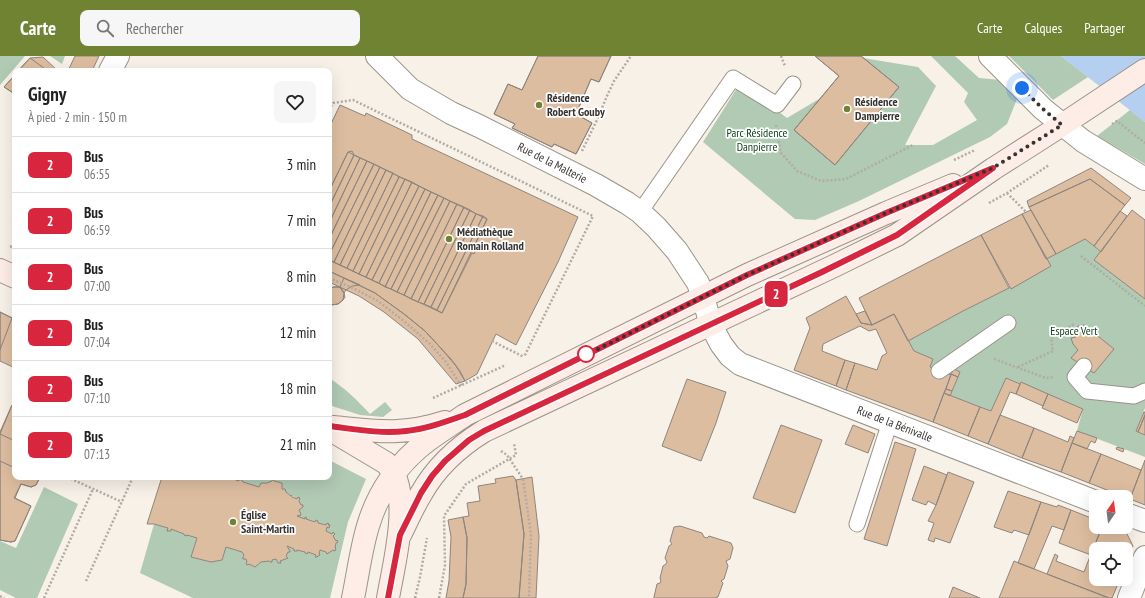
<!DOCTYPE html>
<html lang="fr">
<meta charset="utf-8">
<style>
body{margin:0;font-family:"PT Sans Narrow",sans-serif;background:#f6f6f6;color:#222;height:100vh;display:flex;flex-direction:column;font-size:15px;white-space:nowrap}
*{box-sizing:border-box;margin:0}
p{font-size:13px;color:#767676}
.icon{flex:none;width:22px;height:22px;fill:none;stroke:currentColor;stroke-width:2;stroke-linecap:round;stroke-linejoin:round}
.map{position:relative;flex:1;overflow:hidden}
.details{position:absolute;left:12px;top:12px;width:320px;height:412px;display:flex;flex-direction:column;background:#fff;border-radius:8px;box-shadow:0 4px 16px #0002}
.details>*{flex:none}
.badge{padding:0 8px;border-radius:6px;font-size:14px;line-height:26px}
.needle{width:26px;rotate:14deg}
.tools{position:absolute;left:1089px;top:434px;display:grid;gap:8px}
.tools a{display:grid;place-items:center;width:44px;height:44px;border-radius:8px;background:#fff;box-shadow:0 4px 16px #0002;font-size:20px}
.you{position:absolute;width:20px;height:20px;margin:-10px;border:3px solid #fff;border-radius:50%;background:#1a73e8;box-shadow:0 0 0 6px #1a73e833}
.map>.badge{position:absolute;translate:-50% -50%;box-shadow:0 0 0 2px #fff}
.round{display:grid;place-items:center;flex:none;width:42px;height:42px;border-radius:8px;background:#f6f6f6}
.headline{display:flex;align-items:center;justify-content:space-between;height:68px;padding:0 16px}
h1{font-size:19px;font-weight:600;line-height:30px}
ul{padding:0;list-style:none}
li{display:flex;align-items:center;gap:12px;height:56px;padding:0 16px;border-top:1px solid #e0e0e0}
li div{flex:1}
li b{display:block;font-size:15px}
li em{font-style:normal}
li .badge{min-width:44px;font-weight:700;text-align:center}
header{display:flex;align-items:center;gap:24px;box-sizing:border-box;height:56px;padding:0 20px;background:#708333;color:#fff}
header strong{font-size:19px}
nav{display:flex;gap:22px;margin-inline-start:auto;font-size:14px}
.search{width:280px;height:36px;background:#f6f6f6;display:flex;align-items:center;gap:10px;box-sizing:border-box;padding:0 14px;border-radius:8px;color:#767676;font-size:15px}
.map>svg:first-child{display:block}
</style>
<header>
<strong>Carte</strong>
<div class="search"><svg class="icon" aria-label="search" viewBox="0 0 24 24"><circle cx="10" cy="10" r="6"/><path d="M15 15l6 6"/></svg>Rechercher</div>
<nav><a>Carte</a><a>Calques</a><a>Partager</a></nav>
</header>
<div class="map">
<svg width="1145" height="542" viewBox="0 0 1145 542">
<rect width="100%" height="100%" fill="#f8f1e8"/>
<!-- green -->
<path fill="#b1cab4" d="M0,0H25L0,29Z
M50,0H65L62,8Z
M931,0H955L979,22L1000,24L1017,43L1007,68L990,81L859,145L815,164L795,163L703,86L739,29L771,50L787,62L824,40L794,74L835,109L899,31L863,2L918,11L936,30L905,89H933L977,64L964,46L968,37Z
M1009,0H1061L1088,21L1053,44Z
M1130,54L1145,66V108L1097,80Z
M1085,183L1101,196L1094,204L1145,243V352L1136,375L1145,379V401L1077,375L1083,353L1006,322L991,355L950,340L960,316L954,313L951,318L930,311L933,303L914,295L908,285L961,256L1051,210L1046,203Z
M329,322C345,332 357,344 370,358L385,346L392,354L383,361L360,359L329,349Z
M329,404L366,423L348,466L330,542H193L140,517L154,468L168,472V475H170L171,473L184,478V479L187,480V479L197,482L191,501L211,506L222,503L226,491L242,496L244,499L243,501V503H246L247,506L246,508L247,509L249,508L255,511L261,506L269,505L270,506H272V504L276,503L278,507H280V505L288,502L286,500L288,496H290L287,490L294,493V495H297V494L305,496V497L307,498L308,496L316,499L315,501H317L320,499L319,498L320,494L326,496L327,498C332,495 334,492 336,487L338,486L337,484L336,485L333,480V476L332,478L326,475L327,471L329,469H328V468L327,467L326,469L306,463L307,462L305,461V463L297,460H300L301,458L299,454L303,451V449H301L297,443L286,436L285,433H282L281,426L280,427L274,425V423H273L272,425L267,427L261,428L259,431L243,426V424L239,423V425L227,421H329Z
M44,431L78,448L37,542H16L0,534V485L16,492Z"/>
<!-- water -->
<path fill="#b4cfef" d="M1061,0H1145V66Z"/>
<!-- building -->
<path fill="#ddbda0" stroke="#8d857e" d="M75,0H99L92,15H68Z
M538,0H611L599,26L591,23L576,58L592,67L576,98L554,88L552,91L512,72L515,68L494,58L508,28L522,34Z
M538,0H611L599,26L591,23L576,58L592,67L576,98L554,88L552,91L512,72L515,68L494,58L508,28L522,34Z
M815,0H861L899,31L835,109L794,74L839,20Z
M815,0H861L899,31L835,109L794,74L839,20Z
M43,1L58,15H18L30,2Z
M30,2L48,15H18Z
M15,19V38L4,31Z
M15,19V38L4,31Z
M340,49L365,60L366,57L412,79V83L578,161L558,206L516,289L496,278L477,318L465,325L460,315L451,303L425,275L404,258L375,237L355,227L329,215V72Z
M352,95L354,99L367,105L487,163L475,189L477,191L474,198L472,197L442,257L329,204V135L348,96Z
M348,96L354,99L329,151V135Z
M354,99L360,102L329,167V151Z
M360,102L367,105L329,183V167Z
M367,105L374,108L329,199V183Z
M374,108L380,111L334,206L329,204V199Z
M380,111L386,114L340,209L334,206Z
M1091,112L1131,142L1125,149L1090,123L1029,151L1027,145Z
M386,114L393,117L347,212L340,209Z
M393,117L399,121L353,215L347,212Z
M399,121L405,123L359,218L353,215Z
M405,123L412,126L366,221L359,218Z
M1090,123L1125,149L1094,190L1085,183L1056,198L1029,151Z
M412,126L419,130L372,224L366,221Z
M419,130L425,133L379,227L372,224Z
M425,133L431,136L385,231L379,227Z
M431,136L438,139L391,233L385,231Z
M438,139L444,142L397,236L391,233Z
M444,142L450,145L404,239L397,236Z
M450,145L457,148L411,243L404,239Z
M457,148L464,151L418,246L411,243Z
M464,151L470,154L424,248L418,246Z
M470,154L476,158L431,251L424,248Z
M1031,154L1056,198L1046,203L1022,158Z
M1132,154L1145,164V243L1094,204Z
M1120,155L1127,160L1101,196L1094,190Z
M476,158L483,160L437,254L431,251Z
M1022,158L1051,210L1011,233L981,179Z
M483,160L487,163L442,257L437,254Z
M981,179L1009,232L961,256L908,285L894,258L872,269L859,242Z
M329,215L375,237L404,258L425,275L438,289L456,310L465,325L456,328L418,283L384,256L359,240L329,226Z
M344,222L360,229L352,230L346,234L344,237L340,231Z
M333,231H340L344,237L345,241L343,244L338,248L331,249L329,245V234Z
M333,231H340L344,237L343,244L338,248L331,249L329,245V234Z
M846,240L861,267L872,269L894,258L914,295L933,303L930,311L951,319L933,366L846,334L855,307L877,314L882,300L887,297L876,273L869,275L860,270L823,288L822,295L845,304L836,330L794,314L810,272L806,262Z
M865,255L872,269L861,267L856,258Z
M0,256L12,262L15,259V312L0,305Z
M0,256L12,262L0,294Z
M1084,269L1114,293L1094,317L1071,302L1078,294L1073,288L1071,282L1076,281L1075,276L1078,270Z
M845,304L855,307L846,334L836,330Z
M954,313L960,316L958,321L951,318Z
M951,318L958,321L952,335L946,333Z
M1006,322L1020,328L1016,338L1010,336L988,388L968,380L980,351L991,355Z
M687,323L726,336L716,367L701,405L662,390Z
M1021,326L1048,338L1043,350L1016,338Z
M946,333L952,335L950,340L944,337Z
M944,337L980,351L968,380L933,366Z
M1048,338L1083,353L1077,367L1042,352Z
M12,349L15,350V421H40L36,429L31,431L21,428L14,442L31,450L15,485L11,486L0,484V376Z
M12,349L15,350V385L0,378Z
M1144,356H1145V359L1138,376L1136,375Z
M1000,359L1034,372L1022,402L988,388Z
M1145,359V379L1138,376Z
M781,369L822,384L795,457L753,442Z
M853,369L875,378L868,397L845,388Z
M1034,372L1068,386L1070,380L1074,382L1061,416L1022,402Z
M1077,375L1097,382L1095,387L1091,385L1087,393L1072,387Z
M895,386L916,393L887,490L864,483Z
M1072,387L1101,398L1089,427L1061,416Z
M1117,391L1124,393L1123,396L1116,393Z
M1101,398L1141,414L1130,443L1089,427Z
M1145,404V449L1130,443Z
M0,405L15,412V421H35L39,423L36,429L31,431L21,428L15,442L31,450L15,485L11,486L0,484Z
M924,410L947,419L936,449L928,445L926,449L912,444Z
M948,416L974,426L950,487L935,482L934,486L928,484L934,467L928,465L936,449Z
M513,420L516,424L524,478L519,542H463L466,528L467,482L463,461L469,460L467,447L480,445L478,430L496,427L495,423Z
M162,421H227L239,425V423L243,425V426L259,431L261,427H267L272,425L273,423H274V425L282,427V433H285L286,436L291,440V439L292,441L297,443L298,441L300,442L299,445L301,449H303V451L299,454L301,458L300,460L299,459L297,460L305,463V461L307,462L306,463L315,466L316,464L318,465V467L326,469L327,467L329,468L328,469H330L329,472L327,471L326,475L332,478L333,476L335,478L333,480L336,485L337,484L338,486L336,487L335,492L336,493L335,495L333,494L327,498L326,496L320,494L319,498H320L319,500H318L317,501H315L316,499L308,496L307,498L305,497V496L297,494V495H294V493L287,490L290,495V496H288L286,500L288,502L280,505L281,507H278L276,503L272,504V506H270L269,505L261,506L255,511L249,508L247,509L246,508L247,506L246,503H243V501L244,499L242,496L226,491L222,504L211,506L191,501L197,482L187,479V480L184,479V478L171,473V475H167L168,472L154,468H147Z
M532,421L539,480L536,542H519L524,478L516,424Z
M1008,435L1041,446L1029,479L1014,474L1012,477L994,471Z
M1041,446L1057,451L1058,449L1071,454L1064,474L1052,470L1034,513L1018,507Z
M1071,454L1096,464V471H1102L1091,499L1059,487Z
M463,461L467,482L466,528L463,542H446L449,525L451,481L448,464Z
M680,470L702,477L704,481L707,482L709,480L731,487L733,492L730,503L726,505L728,510L724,523L721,525L723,527L718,541L714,542H654V541L657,528L660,527L661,525L660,522L663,510L666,508L667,506L665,502L669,490L672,488L670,485L674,471Z
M1102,471H1114L1126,476L1133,490L1126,507V493H1096V505L1089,503Z
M1055,498L1058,500L1056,505L1084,516L1089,503L1096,505V523H1120L1112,542H1109L1047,518Z
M1014,505L1047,518L1109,542H999Z
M953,531L980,542H949Z"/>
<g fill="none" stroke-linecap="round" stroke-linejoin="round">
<!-- lane casing -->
<g stroke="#99938a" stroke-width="17">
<path id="lane" d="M640,156L733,22L777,49L793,28
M1084,310L1075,321L1087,335L1134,340L1145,335
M939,315L1008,267
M857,468L890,366"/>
</g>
<!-- street casing -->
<g stroke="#99938a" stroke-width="24">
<g id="street">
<path id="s1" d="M377,0L410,33L451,57L479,70L596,129L627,147L640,156L656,171L677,195L698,227L703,241L711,269L721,288L730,300L740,308L1096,446"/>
<path d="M990,0L1043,53L1083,85L1145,123"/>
<path d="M110,15L118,0"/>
<path d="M1126,458L1145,465"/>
<path d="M1129,542L1145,501"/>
</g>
</g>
<!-- secondary casing -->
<g stroke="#99938a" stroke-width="24">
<path id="secondary" d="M0,214L15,221
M333,371C374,375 403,380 445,366
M329,373L386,407C414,434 394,507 388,542
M400,479C407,465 413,451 421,438C436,411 458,391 484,375L834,210L897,179L993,113L1062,69L1145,14
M353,542C358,518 361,493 368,470C378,436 399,406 427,385C439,376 452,368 465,359L747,219L886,157L953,129"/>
</g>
<!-- path -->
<path stroke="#b1aba4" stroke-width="2.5" stroke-dasharray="2 2" stroke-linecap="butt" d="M781,0L785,10
M329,54L333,47L353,44L593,160L524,301
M1112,68L1117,65L1145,87
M776,69L781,97L797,115L821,125L846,123L913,89
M582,95L597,64L607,40L614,25L631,0
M954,104L975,94
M1007,137L1026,156
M989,147L1007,137L1049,109
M10,191L15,189
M1081,200L1145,250
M329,222L351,231L378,245L405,266L430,288L446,306L462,331
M492,285L524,301
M994,303L1046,322L1054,321
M1018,311L1053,295L1051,282L1074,268
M433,342L506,309
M501,395L507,399L523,423L531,478L529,542
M67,421L122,446
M86,525L133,421
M0,540L4,542
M44,542L93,433
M415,542L420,521L427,482
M439,542L445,509L444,460L466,428L516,399L514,387"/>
<!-- lane -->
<use href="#lane" stroke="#fff" stroke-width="15"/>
<!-- street -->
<use href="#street" stroke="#fff" stroke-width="22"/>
<!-- secondary -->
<use href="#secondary" stroke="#fdede6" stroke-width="22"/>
</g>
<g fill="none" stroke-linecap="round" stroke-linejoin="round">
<!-- line casing -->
<g stroke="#fff" stroke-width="9">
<path id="line" d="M329,370C354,373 380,378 406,375C426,373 445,366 465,359L747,219L886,157L993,112L897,179L822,216L484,375L469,384L445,405L432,420L421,437L400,479L388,542"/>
</g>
<!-- line -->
<use href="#line" stroke="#d7263d" stroke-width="6"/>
<!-- walk -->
<path stroke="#363330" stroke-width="4" stroke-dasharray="0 7.2" d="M586,298V299L747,219L886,157L993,112L1062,69L1043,53L1022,32"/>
</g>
<!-- markers -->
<g fill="#708333" stroke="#fff" stroke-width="1.5">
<circle cx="539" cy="49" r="4"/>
<circle cx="847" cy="53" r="4"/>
<circle cx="449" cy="183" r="4"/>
<circle cx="233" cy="466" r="4"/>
</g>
<circle fill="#fff" stroke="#d7263d" stroke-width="2" cx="586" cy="298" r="8"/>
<g text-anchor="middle" stroke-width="3.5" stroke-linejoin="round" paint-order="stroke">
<!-- poi labels -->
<g font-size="12" font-weight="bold" fill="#363330" stroke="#fff" text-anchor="start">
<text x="547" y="46">Résidence<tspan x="547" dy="14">Robert Gouby</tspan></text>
<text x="855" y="50">Résidence<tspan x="855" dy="14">Dampierre</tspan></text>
<text x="457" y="180">Médiathèque<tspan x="457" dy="14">Romain Rolland</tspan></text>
<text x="241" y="463">Église<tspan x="241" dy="14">Saint-Martin</tspan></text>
</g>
<!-- park labels -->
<g font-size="12" fill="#0b3f1a" stroke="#fff">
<text x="757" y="81">Parc Résidence<tspan x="757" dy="14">Danpierre</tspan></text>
<text x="1074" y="279">Espace Vert</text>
</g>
<!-- street labels -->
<g font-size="12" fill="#363330" stroke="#fff">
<text dy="4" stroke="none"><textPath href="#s1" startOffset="207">Rue de la Malterie</textPath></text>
<text dy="4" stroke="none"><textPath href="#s1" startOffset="659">Rue de la Bénivalle</textPath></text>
</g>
</g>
</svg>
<div class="tools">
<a><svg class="needle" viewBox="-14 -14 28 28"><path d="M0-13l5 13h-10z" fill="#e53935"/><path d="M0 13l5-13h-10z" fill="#767676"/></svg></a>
<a><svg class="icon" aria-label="locate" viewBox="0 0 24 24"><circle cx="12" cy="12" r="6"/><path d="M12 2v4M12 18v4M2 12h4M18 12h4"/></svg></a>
</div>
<div class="you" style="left:1022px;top:32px"></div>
<b class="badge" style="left:776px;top:238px;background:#d7263d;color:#fff">2</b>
<section class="details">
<div class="headline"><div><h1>Gigny</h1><p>À pied · 2 min · 150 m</p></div><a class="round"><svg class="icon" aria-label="heart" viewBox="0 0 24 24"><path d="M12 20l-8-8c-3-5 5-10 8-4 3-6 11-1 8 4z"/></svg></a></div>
<ul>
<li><span class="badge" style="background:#d7263d;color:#fff">2</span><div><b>Bus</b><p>06:55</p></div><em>3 min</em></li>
<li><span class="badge" style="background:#d7263d;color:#fff">2</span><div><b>Bus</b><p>06:59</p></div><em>7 min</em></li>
<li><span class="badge" style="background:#d7263d;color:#fff">2</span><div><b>Bus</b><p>07:00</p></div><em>8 min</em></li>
<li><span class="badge" style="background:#d7263d;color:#fff">2</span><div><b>Bus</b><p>07:04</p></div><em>12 min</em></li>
<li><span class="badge" style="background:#d7263d;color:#fff">2</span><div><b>Bus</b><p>07:10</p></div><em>18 min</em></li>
<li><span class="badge" style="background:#d7263d;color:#fff">2</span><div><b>Bus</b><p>07:13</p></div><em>21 min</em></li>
</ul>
</section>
</div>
